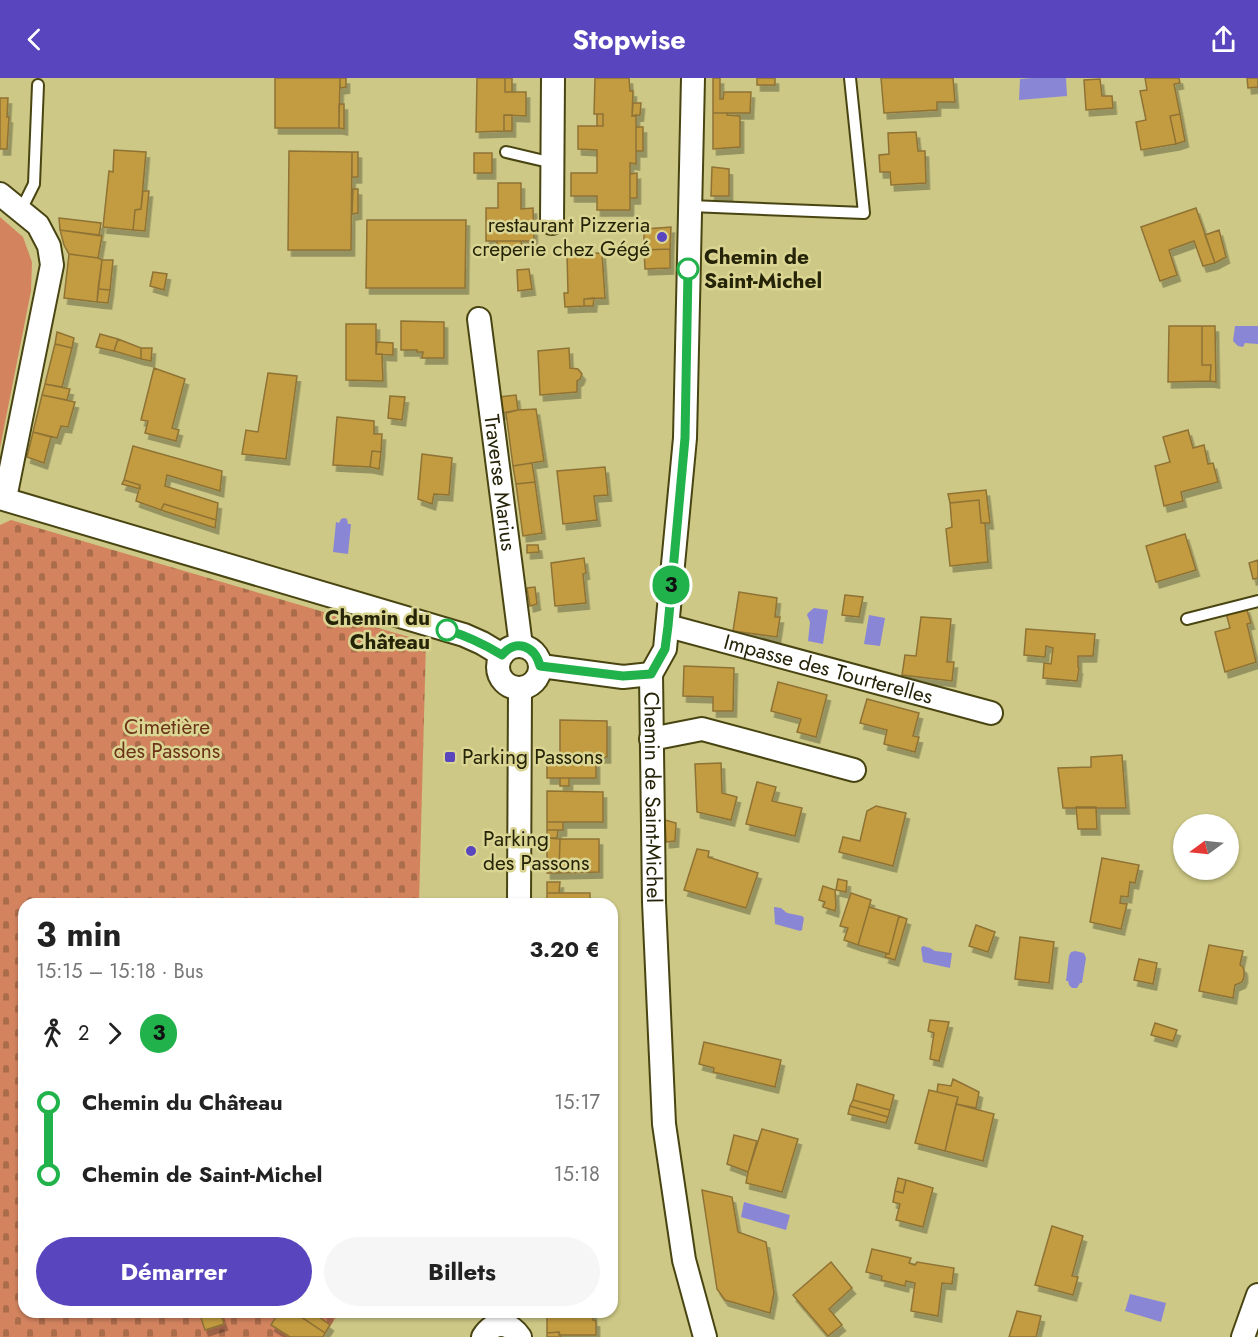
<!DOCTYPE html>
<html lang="fr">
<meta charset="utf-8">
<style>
body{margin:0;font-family:Jost,sans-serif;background:#f6f6f6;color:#222;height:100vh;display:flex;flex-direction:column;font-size:22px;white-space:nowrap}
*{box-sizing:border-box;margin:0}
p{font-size:20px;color:#767676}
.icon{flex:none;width:33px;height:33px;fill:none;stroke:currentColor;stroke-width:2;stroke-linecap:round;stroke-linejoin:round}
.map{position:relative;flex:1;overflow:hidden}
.side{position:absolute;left:18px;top:820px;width:600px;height:420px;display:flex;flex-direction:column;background:#fff;border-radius:18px;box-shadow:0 2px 4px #0004}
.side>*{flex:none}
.badge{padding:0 12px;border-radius:20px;font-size:21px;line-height:39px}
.needle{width:39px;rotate:255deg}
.fabs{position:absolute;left:1173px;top:736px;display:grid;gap:12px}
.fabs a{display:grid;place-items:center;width:66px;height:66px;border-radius:50%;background:#fff;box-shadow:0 2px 4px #0004;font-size:30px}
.map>.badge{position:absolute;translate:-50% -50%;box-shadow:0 0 0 3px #fff}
.legs{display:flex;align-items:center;gap:9px;height:66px;padding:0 18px;font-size:20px}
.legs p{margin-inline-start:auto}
.headline{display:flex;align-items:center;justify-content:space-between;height:102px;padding:0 18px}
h1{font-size:33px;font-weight:700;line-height:45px}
.action{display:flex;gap:12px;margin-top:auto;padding:12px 18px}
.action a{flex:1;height:69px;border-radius:36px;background:#5945bd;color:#fff;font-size:24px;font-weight:700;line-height:69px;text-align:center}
.action a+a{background:#f6f6f6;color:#222}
ul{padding:0 18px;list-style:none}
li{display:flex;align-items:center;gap:21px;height:72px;font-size:22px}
li i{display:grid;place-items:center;width:9px;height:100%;margin:0 8px;background:currentColor}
li i::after{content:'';width:15px;height:15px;margin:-8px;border:4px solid;border-radius:50%;background:#fff}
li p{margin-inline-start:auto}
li:first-child i{background:linear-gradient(#0000 50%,currentColor 0)}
li:last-child i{background:linear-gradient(currentColor 50%,#0000 0)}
header{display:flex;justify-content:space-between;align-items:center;height:78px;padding:0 18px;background:#5945bd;color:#fff;font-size:27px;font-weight:700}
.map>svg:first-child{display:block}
</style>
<header><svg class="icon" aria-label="back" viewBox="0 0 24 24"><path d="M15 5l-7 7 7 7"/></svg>Stopwise<svg class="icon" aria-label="share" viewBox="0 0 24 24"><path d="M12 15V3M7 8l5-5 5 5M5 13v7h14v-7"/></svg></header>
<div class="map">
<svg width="1258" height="1259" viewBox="0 0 1258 1259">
<defs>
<pattern id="cemetery-stones" width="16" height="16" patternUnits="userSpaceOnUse" patternTransform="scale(1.5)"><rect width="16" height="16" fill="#d3845f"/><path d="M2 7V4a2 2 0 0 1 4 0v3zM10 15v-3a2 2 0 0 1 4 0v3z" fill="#ab6c4c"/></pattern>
<filter id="shadow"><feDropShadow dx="3.5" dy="6" stdDeviation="0" flood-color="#0004"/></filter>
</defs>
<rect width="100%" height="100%" fill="#cdc885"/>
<!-- cemetery -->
<path fill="url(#cemetery-stones)" d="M11,442L426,564L419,826H24V1234L339,1235L323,1259H0V447Z"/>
<!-- pitch -->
<path fill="#d3845f" d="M0,139L23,159L32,184L31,213L0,370Z"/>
<!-- water -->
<path fill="#8a86d6" d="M1032,0H1066L1067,18L1019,22L1020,1Z
M1235,248H1258V266L1245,265L1243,269L1238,268L1233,263Z
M344,440L347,441L348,446H351L348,476L333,474L336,444L339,445L341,441Z
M814,530L828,532L823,566L808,563L810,544L807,537L808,535Z
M869,537L885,540L880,568L864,566Z
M774,829L781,830L787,835L802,838L804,840L802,852L800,853L775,846Z
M923,868L930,870L935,873L952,875L950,890L923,884L921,870Z
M1075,873L1084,875L1086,880L1082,905H1080L1077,910H1072L1069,907L1068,903H1066L1069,878L1071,874Z
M744,1124L790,1137L786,1152L741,1139Z
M1130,1216L1166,1225L1161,1244L1125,1233Z"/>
<!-- building -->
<path fill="#c39b40" stroke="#8f7335" stroke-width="1.5" filter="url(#shadow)" d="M275,0H340L339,50H275Z
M340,0H346V9L340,10Z
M477,0H505V14H526V38L504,37V53L476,54Z
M505,0H512V14H505Z
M595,0H629L630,13H633L632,38L636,37V86L630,85V132H597V118H571V95H597V72L578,71V48H603V36H594Z
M713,0H720V21H723L724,14H751L750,35H713Z
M757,0H775V7H757Z
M881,0H953L955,24H937V32L884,35Z
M1145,0H1179L1180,5L1174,6L1180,36L1170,38L1176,66L1141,72L1136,44L1146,42L1140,13L1147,12Z
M1247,0H1258V9L1248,10Z
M1100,1L1102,18H1112L1113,30L1086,32L1084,2Z
M0,20H8L7,39H9L7,71H0Z
M633,25H641L640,37L632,38Z
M339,26H344V51L339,50Z
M713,35H727V37L740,38V69L713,71Z
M597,36H603V48H597Z
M1180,36L1185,63L1176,66L1170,38Z
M504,37H512V53H504Z
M636,49H643V73H636Z
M916,54L918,73H925L926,105L891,107L890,94H880L879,77L889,76L888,55Z
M114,72L146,74L141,131L135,132L133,152L103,149L109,93L113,94Z
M289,73L352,74L351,172H288Z
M352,74H358V99H352Z
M474,75H492V95H474Z
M712,89L729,91V118H711Z
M637,95V120H630V96Z
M498,105H521V131L533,130L534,163H486V130H498Z
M353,111H358V135L352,136Z
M143,113H149L145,153L133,152L135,132L141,131Z
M1196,130L1215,185L1203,188L1194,163L1169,172L1177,197L1160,203L1141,149Z
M59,140L101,145L99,157L60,152Z
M367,142H466L465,210H366Z
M671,149L670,171L644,172V151Z
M60,152L102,158L98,180L69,176L64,167Z
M1219,152L1226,179L1215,185L1205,157Z
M497,163H521L522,170L497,171Z
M670,171V190L645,191L644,172Z
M602,175L605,220L584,221V228L565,229L564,215H568L567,176Z
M69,176L98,180L102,182L97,224L64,220Z
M102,182H113L110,212L98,211Z
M529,191L532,211L518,213L517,192Z
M153,194L167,196L164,212L150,208Z
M98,211L110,212L108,225L97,224Z
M594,220L593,228H584V221Z
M401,243L444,244V280H422L423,274H417V272H401Z
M346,246H376V276H382L383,303L346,302Z
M1169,248H1202V287H1211L1210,303L1168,304Z
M1202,248H1215L1216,304L1210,303L1211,287H1202Z
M57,254L74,260L72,270L55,266Z
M100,256L118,261L114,273L96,269Z
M118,261L141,270V281L114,273Z
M377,264L393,265V277L376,276Z
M55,266L72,270L62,309L45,306Z
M141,270H152L151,283L141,281Z
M569,270L570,290L578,291L582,296L580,301L577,303V314L540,317L538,273Z
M154,290L185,301L172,350L179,352L176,363L145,355L148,343L141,342Z
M268,295L297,298L286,381L242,376L246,352L258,354Z
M45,306L70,311L67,322L42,317Z
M42,317L75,324L68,349L61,348L57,360L33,354Z
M516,317L518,332L501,335L499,319Z
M390,318L405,319L402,342L388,340Z
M536,331L544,383L513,388L506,335L518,332Z
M337,339L374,343V356H382L381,374L372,373L370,389L333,387Z
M1188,352L1193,370L1204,367L1208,386L1213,385L1218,404L1181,414L1183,423L1164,428L1155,388L1170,384L1163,359Z
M33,354L51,359L44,385L27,379Z
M133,368L222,393L220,413L167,397L165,408L218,425L216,442L164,426L161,432L136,423L140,407L124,402Z
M372,373L381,374L379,391L370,389Z
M422,376L452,380L449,417L434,416L432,426L418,421Z
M532,385L535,404L516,406L513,388Z
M605,389L608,417L594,418L597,442L563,446L557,393Z
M124,402L140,407V411L122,406Z
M535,404L542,455L523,458L516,406Z
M986,412L990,445H981L979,422L950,425L948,416Z
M979,422L981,445H985L988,484L950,488L946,451L952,449L950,425Z
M164,426L216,442L215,450L161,432Z
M1185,456L1196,492L1156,504L1146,468Z
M527,467H538L539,474L527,475Z
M584,480L586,495L583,496L586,525L555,528L551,485Z
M1258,482V500L1253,501L1249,485Z
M535,509L537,526L530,528L527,510Z
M739,514L777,520L775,539H780L777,559L733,553Z
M845,517L863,519L859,539L842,537Z
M1246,529L1251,545L1247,546L1256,584L1225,594L1215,554L1230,550L1226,535Z
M921,539L951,541L947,584H954L952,603L902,597L905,577L916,578Z
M1026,551L1095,556L1093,578H1078V589L1079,590L1077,603L1043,600L1044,585L1051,586L1053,570L1046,568L1045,579L1024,577Z
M684,588L734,590L733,633H713V619L683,618Z
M778,604L827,617L816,659L797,654L801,641L771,633Z
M867,621L919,635L913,658L919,659L915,674L884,666L887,652L860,645Z
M560,642L607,643V679L560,678Z
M1122,677L1126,730H1063L1058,690L1091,689V679Z
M547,678L596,679V700H547Z
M721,685L722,715L737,719L731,742L697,734L695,686Z
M560,700H569V708H560Z
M757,704L776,709L772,723L802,730L795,758L746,746Z
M547,713L603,714V744H547Z
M876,728L906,735L893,788L839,774L843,759L860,763L867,733Z
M1076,729H1096L1097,751H1078Z
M665,742L676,745L675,763L666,764Z
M547,744H563V752H547Z
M547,752H558L557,760H547Z
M547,760L560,761L559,795H547Z
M560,761H599V794L559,795Z
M697,771L709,773L708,779L758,795L746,830L684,812Z
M1102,780L1139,787L1135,805L1130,804L1128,819L1121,818L1120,825L1127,826L1121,851L1090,844Z
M838,801L847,803L846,814L836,812Z
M547,804H560L559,815H547Z
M823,808L835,812L836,828L835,833L823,829L825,824L819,822Z
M547,815H590V826H547Z
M851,815L871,822L858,867L844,862L848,850L840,848Z
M869,829L899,838L889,876L858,867Z
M899,838L907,841L895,882L885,879L886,876H889Z
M976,847L995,854L988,874L969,868Z
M1020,859L1054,864L1049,905L1015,901Z
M1209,867L1243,873L1240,887L1243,889L1244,892V899L1242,904L1235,907L1233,920L1199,913Z
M1139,881L1157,885L1153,906L1134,902Z
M930,942L949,944L939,983L930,981L934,955L928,953Z
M1155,945L1177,952L1173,963L1151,957Z
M704,964L781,982L775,1009L713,994L714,990L699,986Z
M953,1001L979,1014L976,1030L956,1026L958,1019L937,1014L938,1006L951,1008Z
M857,1006L894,1017L890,1032L853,1022Z
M929,1012L958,1019L945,1073L915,1065Z
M853,1022L890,1032L888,1039L850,1028Z
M956,1026L994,1036L983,1083L945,1073Z
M850,1028L888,1039L886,1045L848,1036Z
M762,1051L798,1061L782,1114L746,1105L748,1094Z
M734,1057L757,1063L748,1094L727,1086Z
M898,1100L906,1102L903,1115L895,1113Z
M906,1102L933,1110L923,1149L896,1142L900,1126L893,1124L895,1113L903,1115Z
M702,1112L732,1119L738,1154L766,1164L774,1215L770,1235L725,1222L717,1211Z
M1052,1148L1083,1158L1072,1198L1078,1199L1073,1217L1035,1207Z
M872,1171L911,1180L909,1185L915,1187L917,1184L954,1190L952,1206L942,1205L938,1238L911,1233L915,1205L906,1203L905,1208L881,1202L882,1198L866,1194Z
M831,1184L852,1210L829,1231L842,1247L828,1258L793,1217Z
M1017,1233L1041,1238L1036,1259H1009Z
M199,1234H220L224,1246L205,1252Z
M279,1234H294L325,1255L323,1259H290L271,1247Z
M304,1234H312L330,1247L325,1255L301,1239Z
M547,1234H593V1242L596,1243V1257H559V1254L547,1255Z
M559,1254L561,1259H547V1255Z"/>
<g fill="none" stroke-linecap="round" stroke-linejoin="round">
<!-- service casing -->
<g stroke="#494512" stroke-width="14">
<path id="service" d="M506,74L553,85
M690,128L864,135L850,0
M21,132L34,106L38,7
M1187,541L1258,523"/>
</g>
<!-- minor casing -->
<g stroke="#494512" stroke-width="26">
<g id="minor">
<path id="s1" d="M693,0L685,360L665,571L651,596L654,824L664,1046L684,1182L705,1259"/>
<path d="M0,116L38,147L49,168L52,187L5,420"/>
<path d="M552,145L553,0"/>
<path id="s2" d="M479,241L521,568"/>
<path d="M0,420L464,557L482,565L502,577"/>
<path id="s3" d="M668,548L991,635"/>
<circle cx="519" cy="589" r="21"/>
<path d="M541,588L623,599L651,596"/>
<path d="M651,661L702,651L854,692"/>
<path d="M519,826L520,611"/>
<path d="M483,1259C493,1243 509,1243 520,1259"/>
<path d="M1243,1259L1258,1217"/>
</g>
</g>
<!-- service -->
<use href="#service" stroke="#fff" stroke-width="10"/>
<!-- minor -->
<use href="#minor" stroke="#fff" stroke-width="22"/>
</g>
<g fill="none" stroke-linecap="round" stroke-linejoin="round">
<!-- line-1 casing -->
<g stroke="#fff" stroke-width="14">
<path id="line-1" d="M447,552C467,558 484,566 502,577C516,560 535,568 540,588L623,598L651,596L665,571L668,548L685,360L688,191"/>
</g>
<!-- line-1 -->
<use href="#line-1" stroke="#22b24c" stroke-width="9"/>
</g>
<!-- markers -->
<g fill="#5945bd" stroke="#dad592" stroke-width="2">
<circle cx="662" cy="159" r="6"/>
<rect x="444" y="673" width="12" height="12" rx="3"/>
<circle cx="471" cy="773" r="6"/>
</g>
<g fill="#fff" stroke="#22b24c" stroke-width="3">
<circle cx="688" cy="191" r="10"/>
<circle cx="447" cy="552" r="10"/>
</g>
<g text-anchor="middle" stroke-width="5" stroke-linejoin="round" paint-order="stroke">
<!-- poi labels -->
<g font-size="21" fill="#252308" stroke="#dad592" text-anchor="start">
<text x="650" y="154" text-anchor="end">restaurant Pizzeria<tspan x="650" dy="24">creperie chez Gégé</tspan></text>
<text x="462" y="686">Parking Passons</text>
<text x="483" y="768">Parking<tspan x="483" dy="24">des Passons</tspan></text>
</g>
<!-- stop labels -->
<g font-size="21" font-weight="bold" fill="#252308" stroke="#dad592" text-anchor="start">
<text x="704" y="186">Chemin de<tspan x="704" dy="24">Saint-Michel</tspan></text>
<text x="430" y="547" text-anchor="end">Chemin du<tspan x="430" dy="24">Château</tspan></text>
</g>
<!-- street labels -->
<g font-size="21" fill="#252308" stroke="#dad592">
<text dy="7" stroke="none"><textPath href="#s2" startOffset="165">Traverse Marius</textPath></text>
<text dy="7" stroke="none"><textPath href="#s3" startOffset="166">Impasse des Tourterelles</textPath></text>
<text dy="7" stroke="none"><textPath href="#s1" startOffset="724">Chemin de Saint-Michel</textPath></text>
</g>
<!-- park labels -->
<g font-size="21" fill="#6c3418" stroke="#dad592">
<text x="167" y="656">Cimetière<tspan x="167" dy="24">des Passons</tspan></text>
</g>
</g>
</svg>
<div class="fabs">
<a><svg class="needle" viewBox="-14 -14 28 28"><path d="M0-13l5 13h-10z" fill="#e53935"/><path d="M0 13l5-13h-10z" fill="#767676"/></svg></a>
</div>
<b class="badge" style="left:671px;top:507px;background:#22b24c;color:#111">3</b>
<section class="side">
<div class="headline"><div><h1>3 min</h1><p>15:15 – 15:18 · Bus</p></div><b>3.20 €</b></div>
<div class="legs"><svg class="icon" aria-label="walk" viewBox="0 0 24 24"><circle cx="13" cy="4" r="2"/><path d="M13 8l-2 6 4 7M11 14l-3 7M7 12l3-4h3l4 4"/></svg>2<svg class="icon" aria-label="forward" viewBox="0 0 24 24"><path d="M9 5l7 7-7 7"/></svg><b class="badge" style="background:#22b24c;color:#111">3</b></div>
<ul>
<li><i style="color:#22b24c"></i><b>Chemin du Château</b><p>15:17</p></li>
<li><i style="color:#22b24c"></i><b>Chemin de Saint-Michel</b><p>15:18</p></li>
</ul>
<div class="action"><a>Démarrer</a><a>Billets</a></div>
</section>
</div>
